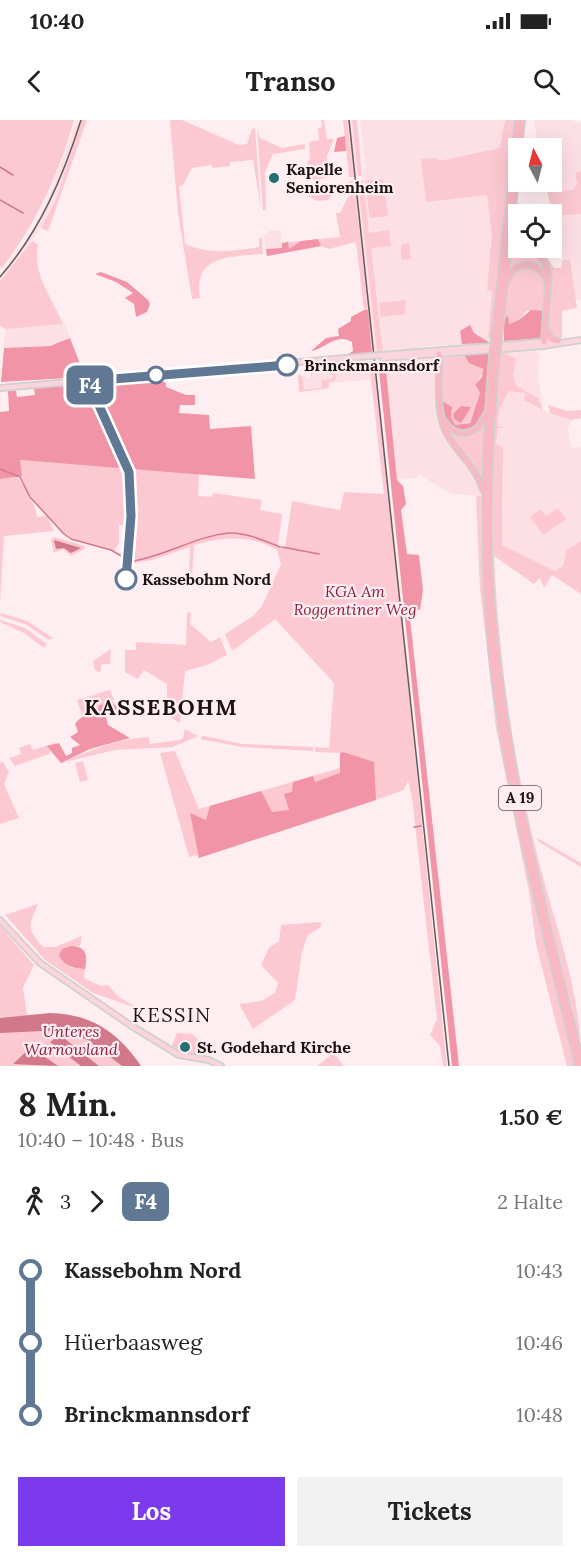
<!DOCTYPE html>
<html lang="de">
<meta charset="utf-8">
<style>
body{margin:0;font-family:Lora,serif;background:#f2f2f2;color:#222;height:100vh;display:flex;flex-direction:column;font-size:22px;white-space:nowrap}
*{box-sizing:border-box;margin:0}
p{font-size:20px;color:#767676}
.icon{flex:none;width:33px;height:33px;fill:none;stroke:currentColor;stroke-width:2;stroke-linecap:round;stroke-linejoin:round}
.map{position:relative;height:946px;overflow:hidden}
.details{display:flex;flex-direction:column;background:#fff;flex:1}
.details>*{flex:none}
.badge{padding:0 12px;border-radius:9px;font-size:21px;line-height:39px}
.needle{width:39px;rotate:353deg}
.tools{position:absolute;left:508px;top:18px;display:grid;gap:12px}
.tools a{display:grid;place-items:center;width:54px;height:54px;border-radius:0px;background:#fff;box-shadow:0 6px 24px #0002;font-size:30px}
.map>.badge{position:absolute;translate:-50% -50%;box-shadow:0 0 0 3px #fff}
.legs{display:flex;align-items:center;gap:9px;height:66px;padding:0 18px;font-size:20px}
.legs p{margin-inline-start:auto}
.summary{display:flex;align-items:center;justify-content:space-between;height:102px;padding:0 18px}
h1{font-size:33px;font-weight:700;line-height:45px}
.cta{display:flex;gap:12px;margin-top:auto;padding:12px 18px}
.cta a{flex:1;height:69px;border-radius:0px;background:#7c3aed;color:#fff;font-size:24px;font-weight:700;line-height:69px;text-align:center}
.cta a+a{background:#f2f2f2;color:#222}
ul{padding:0 18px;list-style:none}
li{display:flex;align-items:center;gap:21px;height:72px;font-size:22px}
li i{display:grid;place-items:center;width:9px;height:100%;margin:0 8px;background:currentColor}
li i::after{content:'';width:15px;height:15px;margin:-8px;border:4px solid;border-radius:50%;background:#fff}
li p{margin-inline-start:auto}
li:first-child i{background:linear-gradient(#0000 50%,currentColor 0)}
li:last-child i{background:linear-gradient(currentColor 50%,#0000 0)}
.status{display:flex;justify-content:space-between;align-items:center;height:42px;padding:0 30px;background:#fff;direction:ltr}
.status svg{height:16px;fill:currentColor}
header{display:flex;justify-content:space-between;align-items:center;height:78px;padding:0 18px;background:#fff;font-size:27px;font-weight:700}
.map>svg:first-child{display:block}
</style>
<div class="status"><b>10:40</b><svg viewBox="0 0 49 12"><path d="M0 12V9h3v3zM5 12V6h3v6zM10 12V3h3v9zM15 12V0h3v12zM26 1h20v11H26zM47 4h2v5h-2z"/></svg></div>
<header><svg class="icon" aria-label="back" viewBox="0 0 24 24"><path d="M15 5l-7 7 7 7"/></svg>Transo<svg class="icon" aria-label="search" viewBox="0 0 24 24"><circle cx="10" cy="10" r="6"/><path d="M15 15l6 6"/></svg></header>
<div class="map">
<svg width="581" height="946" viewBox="0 0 581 946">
<rect width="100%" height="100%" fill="#ffeef1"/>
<!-- built -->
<path fill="#fde0e5" d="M77,0H85L61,67L41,108L6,154L2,152L28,117L46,85Z
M347,0H352L358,56L354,57Z
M360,0H505L500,28L504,40L488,218L491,223L429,226L383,233L362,56L365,46Z
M534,0H571L581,3V50L575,53L577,65L573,70L547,71L545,62H552V28H538Z
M354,61H358L377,233H372Z
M581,94V180L576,181L570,140H563L553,96Z
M280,110L282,128L265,129L264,115L269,111Z
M65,203L70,218L50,226L3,228L6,209Z
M533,229L540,235L538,252L543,290L571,300L568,310L570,324L575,329L581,326V421L566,430L563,446L555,451L502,426L504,357L496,324L498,308L508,311L498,306L499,290L495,287L499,236L501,232Z
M433,238L440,303L446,317L473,351L481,376L451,374L418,354V358L397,360L385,240Z
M369,240L371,260L329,263V268L299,272L298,254L310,258L311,246Z"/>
<!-- green -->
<path fill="#fcc9d2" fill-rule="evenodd" d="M0,0H74C59,54 37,102 2,148L0,146Z
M82,0H87L48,111L41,108L56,79Z
M170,0H182L239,25L247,24L252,9L255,8L261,89L253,40L230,42V46L213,48L211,45L192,48L183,65L179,66L185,124C211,135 232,131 259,127V118H262L263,134C229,137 193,135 200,178L192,179L178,93Z
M321,0H324L327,19H334L327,36L329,57L313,60L303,54L310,37L309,22L319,20L318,8L322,7Z
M343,0H347L354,57H349Z
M352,0H357L362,56H358Z
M505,0H516L491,219L488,218L492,171L487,170L492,113L487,75L426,82L421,39L437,38L439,41L500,28Z
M257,8L260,18L282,28L305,24V29L273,34L265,52L266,90H263Z
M581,50V94L553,96L545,62L549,71L573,70L577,64L575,53Z
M383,59L388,96L370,98L365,61Z
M363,60L369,113L389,110L391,126L371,128L383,233H377L358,61Z
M349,61H354L368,190H364L356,122L329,129L321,126L267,136L266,129L282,128V123L340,117L336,93H340L351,71Z
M336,64V70L328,80L317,81L308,76L313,67Z
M515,91L519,106V128H534L549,161L531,143L508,154Z
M32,121L38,124C32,155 52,177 63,204L6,209L0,206V161Z
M409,123L411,139L401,140V125Z
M537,128H541L554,148H561L563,140H570L577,188L562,191V218L554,217L548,212L550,156Z
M534,146L546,161L545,191H526L519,200L509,204L508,199L504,200L508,159L518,147Z
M406,180L405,194L381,197L379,183Z
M502,232L516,239L513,255L516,266L538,278L543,290L524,280L525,273L509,271L499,290L498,306L508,309L498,308L496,324L503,328L502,425L555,451L563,446L566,430L581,421V474L552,455L544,468L540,458L534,464L494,436C499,540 513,642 539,742C556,809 581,871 581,941C537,739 481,540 493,331C494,307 494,253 502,232Z
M464,235L469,243L481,246L483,252L475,267L480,273L470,302L455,306L451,297L452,290L442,281L441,240L446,237ZM461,286L468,287L461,302L454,299L453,294Z
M369,241H374C400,476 422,711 447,946H443L440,926L430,915L437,899L412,678L408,660L404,670L376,680L198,738L197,735L189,737L160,633L175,631L199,689L340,648V633L315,632V627L329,628L334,563L275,499L232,531L225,514L253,496L262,486L281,444L277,430C248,414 224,417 194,425L192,459H189L190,427L152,440L129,444L132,432H135L138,388L134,387L131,348L199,353L198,376L212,377L213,373L262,380L260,390L282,394L278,425L285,428L292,381L340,390L344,372L384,374Z
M311,246L334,249L336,260L328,263L329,268L299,272L298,254L302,258L304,270L322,268L321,260L333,259L332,249H313L311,258Z
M548,285L567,291L581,290V298L571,300L550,293Z
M485,301L482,362C474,342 451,328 447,307L475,312Z
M19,340L126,347L127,405H119V423L114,431L72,419L63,414L27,372L21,357Z
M16,356C23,361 37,388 37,397L47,396L54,411L4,416L0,484V359Z
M476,376H481C478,570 530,759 575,946H567L536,824L530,777L496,608L480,468Z
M558,388L566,399L543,415L530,397L541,389L546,396Z
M54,417L85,426L84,429L71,436L63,429L54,433L51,420Z
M187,492L191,493L190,504L211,522L220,517L227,535L207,545L185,551L180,603L167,595V564L144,550L138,559L125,552V530H136V522L186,525Z
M1,493L27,501L53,518L49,520L25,504L0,496Z
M0,500L25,508L47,524L44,528L24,513L0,502Z
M111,529L110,544H102L100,553L95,550L93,541Z
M110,570L114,580L99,586L98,594L83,597L77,580Z
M185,609L198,616L173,627L115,630L61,643L51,630L49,634L15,646L9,638L21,634L19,628L30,624L33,630L55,623L64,642C92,629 119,619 149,617L150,624L180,620L183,618Z
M203,616L243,624L313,627V631L242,627L200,619Z
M83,641L88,660L80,662L75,643Z
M3,642L9,652L4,664L19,698L0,704V643Z
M537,718L581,743V747L539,722Z
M38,784C29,806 26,808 43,827H55L82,816L80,826H71L70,847L85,849L84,858L101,866L108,865L119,877L139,889L93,873L45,840L5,795Z
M321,802V807L308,815L302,832L295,880L253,909L239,884L261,881L275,873L278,863L261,845L269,828L279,821L281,805Z
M0,806L34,845L23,868L27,895C81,891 109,900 141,946H0Z
M177,913L192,914L198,919L196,937L181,934L171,928Z
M334,933L344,946H317Z"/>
<!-- forest -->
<path fill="#f194a7" d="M345,16L346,31L334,32L337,18Z
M318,119L321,126L267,136L266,129L282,128V123L288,122L289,129L301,121Z
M101,152L127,162L148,180L150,184L147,192L136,197L134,184L125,178L133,173L116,162L95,154Z
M364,190H368L372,233L345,236L353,231L352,222C336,212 324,230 311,231L326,218L339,216L338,209L351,201V197Z
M531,190L545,191L543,218L504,221V200L508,195L509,204L519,200Z
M470,205L474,213L490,223L462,224L460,211Z
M70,218L85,257L1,262L4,228L50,226Z
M489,233L484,296L477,307L461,312L446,301L442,281L452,287L451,297L455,305L470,303L480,273L475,265L482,257L483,249L469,243L464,235Z
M385,240L397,360L403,366L406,384L401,390L407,434L419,435L423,470L420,490L409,489L459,946H452L378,241Z
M165,258L166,267L186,275H195V285H180L179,293L209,295L210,309L251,306L255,359L20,340L22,356L0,359V292L9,291L8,271H16L17,277L35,275L34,269L40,268Z
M461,286L471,287L461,303L454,299L453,294Z
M111,580L118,589L106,597L108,605L130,618L90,629L61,643L47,626L59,623L66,636L72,633V628L80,625L70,617L78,612L75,604C79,597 90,593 97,594L99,586Z
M343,632L374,642L376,680L199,738L190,693L206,700L210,686L261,671L272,692L289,690L284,674L292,672L293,662L313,656L315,662L340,653V633Z
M71,826C86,826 88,835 85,849C73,848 64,846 59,835L62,829Z"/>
<!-- water -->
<path fill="#d2788b" d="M54,420L81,428L71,433L64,428L56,429Z
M50,893C91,894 118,912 141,946H122L88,920L63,910L0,913V898Z
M60,915L99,946H81L50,922Z
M31,927L58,946L13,944Z"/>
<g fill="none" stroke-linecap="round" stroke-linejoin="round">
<!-- stream -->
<path stroke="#d2788b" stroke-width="1.5" d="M0,47L13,55
M0,80L23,93
M0,349L20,357L30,377L64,414L71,419L111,430L125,438
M282,427L319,434
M133,441C166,436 196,416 229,413C245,412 265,421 280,427
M414,707L421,706"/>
<!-- major casing -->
<g stroke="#d1d0d0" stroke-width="8">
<path id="major" d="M383,235L553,221
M382,238L543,226L581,220
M0,268L369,236
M0,800L40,843L130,905L179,935L209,940L221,946"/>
</g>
<!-- highway casing -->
<g stroke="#d1d0d0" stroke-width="8">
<path id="highway" d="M519,28L522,0
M515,87L519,103
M535,128L545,143L549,158
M507,160C515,138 542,141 548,163L544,222
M548,213L551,219L558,221
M494,219L518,0
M499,219L519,29
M439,234C440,259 435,291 447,314C459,336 475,344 483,370
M492,236C483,346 481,454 495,563C512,692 548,820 578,946
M497,236C489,319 485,403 492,486C504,640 544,792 581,942
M445,302C457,320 478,315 485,295"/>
</g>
<!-- major -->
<use href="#major" stroke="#fbd4dc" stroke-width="4.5"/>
<!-- highway -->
<use href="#highway" stroke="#f8b8c4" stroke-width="5"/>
<!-- rail -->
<path stroke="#64595b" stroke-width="1.5" d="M349,0L449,946
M0,157C40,111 63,57 81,0"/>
<!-- major-bridge casing -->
<g stroke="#d1d0d0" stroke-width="8" stroke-linecap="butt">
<path id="major-bridge" d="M369,236L382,235"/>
</g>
<!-- highway-bridge casing -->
<g stroke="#d1d0d0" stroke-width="8" stroke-linecap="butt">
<path id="highway-bridge" d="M492,236L494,219
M497,236L499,219"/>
</g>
<!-- major-bridge -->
<use href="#major-bridge" stroke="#fbd4dc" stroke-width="4.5"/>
<!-- highway-bridge -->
<use href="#highway-bridge" stroke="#f8b8c4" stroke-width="5"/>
</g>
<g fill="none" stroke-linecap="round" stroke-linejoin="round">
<!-- line-1 casing -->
<g stroke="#fff" stroke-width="14">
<path id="line-1" d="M126,459L131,396L129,352L88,261L287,245"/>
</g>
<!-- line-1 -->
<use href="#line-1" stroke="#607893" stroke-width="9"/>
</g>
<!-- markers -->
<g fill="#246f75" stroke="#ffeef1" stroke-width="2">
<circle cx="274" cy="58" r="6"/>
<circle cx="185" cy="927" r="6"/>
</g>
<g fill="#fff" stroke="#607893" stroke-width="3">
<circle cx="287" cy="245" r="10"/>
<circle cx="156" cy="255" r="8"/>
<circle cx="126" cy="459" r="10"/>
</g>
<g text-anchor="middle" stroke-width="4.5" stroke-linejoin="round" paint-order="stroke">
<!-- shield labels -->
<rect fill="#ffeef1" stroke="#5f5456" stroke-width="1.5" x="499" y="666" width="42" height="24" rx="4.5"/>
<g font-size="15" font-weight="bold" fill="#1b1213">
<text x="520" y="683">A 19</text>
</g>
<!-- poi labels -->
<g font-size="16" font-weight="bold" fill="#1b1213" stroke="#ffeef1" text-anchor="start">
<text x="286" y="55">Kapelle<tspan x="286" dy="18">Seniorenheim</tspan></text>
<text x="197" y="933">St. Godehard Kirche</text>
</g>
<!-- stop labels -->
<g font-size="16" font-weight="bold" fill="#1b1213" stroke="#ffeef1" text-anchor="start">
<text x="304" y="251">Brinckmannsdorf</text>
<text x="142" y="465">Kassebohm Nord</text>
</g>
<!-- park labels -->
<g font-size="16" font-style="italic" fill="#8b1f42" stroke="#ffeef1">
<text x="355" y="477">KGA Am<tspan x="355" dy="18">Roggentiner Weg</tspan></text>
<text x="71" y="917">Unteres<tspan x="71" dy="18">Warnowland</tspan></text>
</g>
<!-- quarter labels -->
<g font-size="20" letter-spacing="1.5" fill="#1b1213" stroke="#ffeef1">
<text x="172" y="902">KESSIN</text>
</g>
<!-- district labels -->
<g font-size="22" font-weight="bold" letter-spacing="1.5" fill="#1b1213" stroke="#ffeef1">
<text x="161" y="595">KASSEBOHM</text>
</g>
</g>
</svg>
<div class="tools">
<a><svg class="needle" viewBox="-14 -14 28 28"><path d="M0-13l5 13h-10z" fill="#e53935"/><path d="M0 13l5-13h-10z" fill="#767676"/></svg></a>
<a><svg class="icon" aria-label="locate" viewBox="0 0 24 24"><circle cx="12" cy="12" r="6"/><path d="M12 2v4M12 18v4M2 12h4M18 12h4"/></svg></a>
</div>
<b class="badge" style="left:90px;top:265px;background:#607893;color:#fff">F4</b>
</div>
<section class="details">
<div class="summary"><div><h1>8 Min.</h1><p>10:40 – 10:48 · Bus</p></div><b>1.50 €</b></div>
<div class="legs"><svg class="icon" aria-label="walk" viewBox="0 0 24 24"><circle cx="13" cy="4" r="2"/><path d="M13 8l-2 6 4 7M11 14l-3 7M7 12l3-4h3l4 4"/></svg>3<svg class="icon" aria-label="forward" viewBox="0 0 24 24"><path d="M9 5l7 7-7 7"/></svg><b class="badge" style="background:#607893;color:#fff">F4</b><p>2 Halte</p></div>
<ul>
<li><i style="color:#607893"></i><b>Kassebohm Nord</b><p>10:43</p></li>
<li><i style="color:#607893"></i><span>Hüerbaasweg</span><p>10:46</p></li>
<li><i style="color:#607893"></i><b>Brinckmannsdorf</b><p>10:48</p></li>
</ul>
<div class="cta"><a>Los</a><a>Tickets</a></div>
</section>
